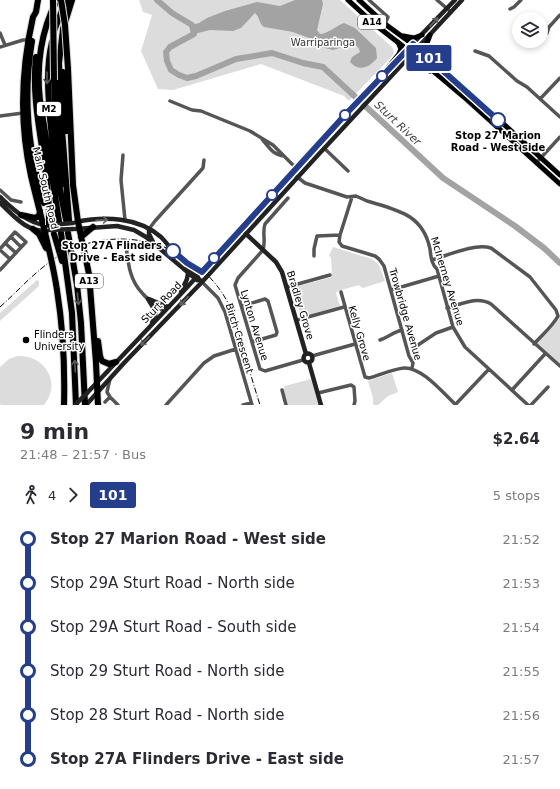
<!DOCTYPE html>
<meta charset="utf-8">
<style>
body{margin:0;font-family:"DejaVu Sans",sans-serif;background:#f7f7f7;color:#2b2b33;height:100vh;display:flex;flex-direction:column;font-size:15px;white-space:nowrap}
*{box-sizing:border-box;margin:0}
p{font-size:13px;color:#7c7c81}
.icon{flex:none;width:22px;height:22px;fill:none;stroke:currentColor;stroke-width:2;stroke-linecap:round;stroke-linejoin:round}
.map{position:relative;height:405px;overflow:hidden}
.side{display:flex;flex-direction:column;background:#fff;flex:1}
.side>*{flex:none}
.badge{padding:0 8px;border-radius:3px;font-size:14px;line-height:26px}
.tools{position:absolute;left:512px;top:12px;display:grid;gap:8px}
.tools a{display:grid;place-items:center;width:36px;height:36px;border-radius:50%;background:#fff;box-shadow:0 2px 6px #0003;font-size:20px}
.map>.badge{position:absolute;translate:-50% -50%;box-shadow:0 0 0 2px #fff}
.legs{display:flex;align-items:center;gap:6px;height:44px;padding:0 20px;font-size:13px}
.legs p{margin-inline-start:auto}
.summary{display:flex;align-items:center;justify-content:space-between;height:68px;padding:0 20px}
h1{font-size:22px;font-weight:800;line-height:30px}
ul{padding:0 20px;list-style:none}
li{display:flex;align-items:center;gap:14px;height:44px;font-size:15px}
li i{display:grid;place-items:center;width:6px;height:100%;margin:0 5px;background:currentColor}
li i::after{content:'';width:10px;height:10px;margin:-5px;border:3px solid;border-radius:50%;background:#fff}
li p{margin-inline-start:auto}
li:first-child i{background:linear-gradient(#0000 50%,currentColor 0)}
li:last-child i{background:linear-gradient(currentColor 50%,#0000 0)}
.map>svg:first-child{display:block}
</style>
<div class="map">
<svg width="560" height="405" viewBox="0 0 560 405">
<rect width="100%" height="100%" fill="#fff"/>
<!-- green -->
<path fill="#dcdcdc" d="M139,0H340L393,48L394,54L349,101L344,96L261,64L173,90L158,89L141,51L152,15L143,12Z
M333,247L372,259L379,265L385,281L363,288L359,285L338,291L336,293L340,306L301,317L292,288L332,277L331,257L329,256Z
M37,280L39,281V286L0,321V313Z
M559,316H560V365L535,344L550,330Z
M17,356C45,354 62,383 44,405H1L0,404V367L9,359Z
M392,373L398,392L388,396L378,405H373V398L368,381Z
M311,379L319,405H287L283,390L285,386Z"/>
<!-- water -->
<path fill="#a3a3a3" d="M295,0H322L323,4L317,30L320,34C327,34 336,26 344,23L355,28L376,48L377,58C369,68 359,72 350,62L352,57L360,52C359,47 357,46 353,44L333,50L325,48L309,38L293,32L264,27C259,24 260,17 255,13L241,28L233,31L210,30L194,34L192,25L199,23L207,18L225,11L257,2L280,6Z"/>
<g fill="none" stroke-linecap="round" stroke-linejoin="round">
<!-- river -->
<path stroke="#a3a3a3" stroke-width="6" d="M157,0L172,13L192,25L194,34L170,47L166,52L167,61L171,70L179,75L187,78L196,76L236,59L272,53L303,63L323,67L443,178L515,226L544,248L560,263"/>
<!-- primary casing -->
<g stroke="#dbdbdb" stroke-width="6">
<path id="primary" d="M348,0L373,23L413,54L464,97L560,184
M359,0L385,24L426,54L560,175
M403,36L414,38L422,35
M426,54L425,48L430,35
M407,61L415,62L430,71
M378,80L399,54L401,49L398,42"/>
</g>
<!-- highway casing -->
<g stroke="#dbdbdb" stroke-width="8">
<path id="highway" d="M38,0L36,12L33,17C21,70 19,122 31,176C40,214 51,251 57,290C63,328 65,367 64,405
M57,0C41,30 36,66 40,100L59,221
M54,31L66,0
M32,41C23,95 28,151 44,203
M52,42C46,67 48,92 50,118C53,152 59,186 66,220
M36,57C30,110 49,162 49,215
M68,69L73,185L78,222L89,274L96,363L98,405
M63,72L67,131
M54,80L56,124L62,184
M21,215L35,218L39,216L40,211
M69,220L61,116L59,63L63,29L72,0
M33,229L39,234L46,248
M61,233L72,313L76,405
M68,233L77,285L81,323L85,405
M54,234L62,261
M81,237L93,227
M98,341L100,356L102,361L109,364L116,362"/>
</g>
<!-- street -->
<path stroke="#555" stroke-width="3.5" d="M369,0L388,17L385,24
M437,0L451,12
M510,9L514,7L521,0
M0,33L5,45
M547,33L549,27L560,15
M0,47L23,40H28
M475,51L489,56L517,81L527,87L560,117
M540,99L560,78
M170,101L192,110L201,111L250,131L273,145L296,168
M0,116L23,113
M262,139C269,147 273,155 284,156
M324,148L348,171
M123,155L121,180L125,220
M537,162L560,137
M292,173L305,183L347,197L356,196L367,201C397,210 423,214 430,249C431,256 431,264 437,269L453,327L465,347L528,405
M0,190L11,200L21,202
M288,198L265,224C262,232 266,241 263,250L238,278L235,285L260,369L265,371L303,360
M149,229L155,221L203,168L204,160
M340,235L339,242L342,246L375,256L379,259L384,266L409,356L413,363L412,368
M11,237L21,247
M5,243L16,253
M120,244H126C128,262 129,280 143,294C149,301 157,306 164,312
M0,249L15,232L26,242L0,270
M0,250L10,259
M314,256V249L317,236L340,235L352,197
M432,260C449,255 474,243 491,248L530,277L556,310L558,316C552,327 542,335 534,344
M202,282L218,298L225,312L252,405
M287,287L330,275
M391,290L439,276
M341,292L365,377L369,378C380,375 393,369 404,368C422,367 443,393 456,405
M242,306L265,299L268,301L277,332L276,335L252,342
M447,308C462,304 477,296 491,304L560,366
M297,320L344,307
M380,340C388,337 394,332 402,330
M415,347L436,333L453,327
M312,356L355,344
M110,379L107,392L110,397L118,405
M282,390L286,405
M512,390L545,354
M318,393L351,385L354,387L355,401L354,405
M105,402L110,397
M166,405L204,363L214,356L236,349
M243,405L251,403
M455,405L489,369
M531,405L548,387"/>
<!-- secondary -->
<path stroke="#222" stroke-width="4.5" d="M392,65L455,0
M0,197C13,209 27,223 45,225
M0,203C14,216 26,232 47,231
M76,222C105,216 138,217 161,237C168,244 174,253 180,261C187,269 195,275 202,282
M76,229L117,226L134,230L146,237L197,280
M149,229V234L153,242
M244,232L276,262L282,272L306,354
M182,259L202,272
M181,292L187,279L188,273
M148,299L156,312L152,323
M149,299L165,306L169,307
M303.5 358a4.5 4.5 0 1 1 9 0a4.5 4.5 0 1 1-9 0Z
M309,363L321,405
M87,393L179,296L380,78
M86,405L124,363L202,282L318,155L462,0"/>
<!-- primary -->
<use href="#primary" stroke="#000" stroke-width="5"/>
<!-- highway -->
<use href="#highway" stroke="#000" stroke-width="6"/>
<!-- rail -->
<path stroke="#000" stroke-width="1" stroke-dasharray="6 2 1 2" stroke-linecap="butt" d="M0,307C20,289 39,267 62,254C120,222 195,243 227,301C234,316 238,331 243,347C248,366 254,386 260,405"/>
<!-- highway-bridge casing -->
<g stroke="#dbdbdb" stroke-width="8" stroke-linecap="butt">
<path id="highway-bridge" d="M53,0L54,80
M61,0L65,25L68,69
M49,225V215"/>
</g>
<!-- secondary-bridge -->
<path stroke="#222" stroke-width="4.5" d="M49,225L73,223
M50,230L74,229
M75,405L87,393"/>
<!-- highway-bridge -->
<use href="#highway-bridge" stroke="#000" stroke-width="6"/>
</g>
<!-- one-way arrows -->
<defs><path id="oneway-shaft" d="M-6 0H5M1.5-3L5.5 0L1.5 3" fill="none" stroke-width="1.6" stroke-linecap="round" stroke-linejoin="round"/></defs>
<g stroke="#646464">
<use href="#oneway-shaft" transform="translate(434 22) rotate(-47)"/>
<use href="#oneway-shaft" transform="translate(102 220) rotate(-2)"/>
<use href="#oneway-shaft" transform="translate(184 301) rotate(133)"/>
<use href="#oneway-shaft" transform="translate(145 341) rotate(135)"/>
</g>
<g stroke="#595959">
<use href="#oneway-shaft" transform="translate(47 78) rotate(90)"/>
<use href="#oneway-shaft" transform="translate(78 299) rotate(84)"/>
<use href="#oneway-shaft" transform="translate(75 366) rotate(-93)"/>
</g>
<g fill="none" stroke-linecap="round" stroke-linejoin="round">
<!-- line-1 casing -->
<g stroke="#fff" stroke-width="9">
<path id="line-1" d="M173,251L187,263L202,272L345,115L413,44L498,120"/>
</g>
<!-- line-1 -->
<use href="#line-1" stroke="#243e8c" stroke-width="6"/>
</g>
<!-- markers -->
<g fill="#fff" stroke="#243e8c" stroke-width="2">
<circle cx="382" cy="76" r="5"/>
<circle cx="345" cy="115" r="5"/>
<circle cx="498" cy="120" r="7"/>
<circle cx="272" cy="195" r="5"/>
<circle cx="173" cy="251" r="7"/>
<circle cx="214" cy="258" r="5"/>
</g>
<circle fill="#000" stroke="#fff" stroke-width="1.5" cx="26" cy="340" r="4"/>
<g text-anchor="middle" stroke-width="3" stroke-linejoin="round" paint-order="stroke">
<!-- shield labels -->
<g fill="#fff" stroke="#4c4c4c" stroke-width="1">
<rect x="358" y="15" width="28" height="14" rx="3"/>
<rect x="37" y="102" width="24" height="14" rx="3"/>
<rect x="75" y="274" width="28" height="14" rx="3"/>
</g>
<g font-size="9" font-weight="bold" fill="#000">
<text x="372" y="25">A14</text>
<text x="49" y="112">M2</text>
<text x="89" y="284">A13</text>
</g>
<!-- park labels -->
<g font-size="10" fill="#333" stroke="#fff">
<text x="323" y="46">Warriparinga</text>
</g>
<!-- stop labels -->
<g font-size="10" font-weight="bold" fill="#000" stroke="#fff">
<text x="498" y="139">Stop 27 Marion<tspan x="498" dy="12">Road - West side</tspan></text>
<text x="162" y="249" text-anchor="end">Stop 27A Flinders<tspan x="162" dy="12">Drive - East side</tspan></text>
</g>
<!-- street labels -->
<g font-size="10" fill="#000" stroke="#fff">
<text transform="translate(46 188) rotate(77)" y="4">Main South Road</text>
<text transform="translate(448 281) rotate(73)" y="4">McInerney Avenue</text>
<text transform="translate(161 302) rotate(-46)" y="4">Sturt Road</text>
<text transform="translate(301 305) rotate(73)" y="4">Bradley Grove</text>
<text transform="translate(406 314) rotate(74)" y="4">Trowbridge Avenue</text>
<text transform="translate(255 325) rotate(73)" y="4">Lynton Avenue</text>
<text transform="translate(360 333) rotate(74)" y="4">Kelly Grove</text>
<text transform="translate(240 338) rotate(73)" y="4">Birch Crescent</text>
</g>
<!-- poi labels -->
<g font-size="10" fill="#000" stroke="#fff" text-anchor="start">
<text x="34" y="338">Flinders<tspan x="34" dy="12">University</tspan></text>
</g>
<!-- water labels -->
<g font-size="11" font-style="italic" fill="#444" stroke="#fff">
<text transform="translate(398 123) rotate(43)" y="4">Sturt River</text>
</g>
</g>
</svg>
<div class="tools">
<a><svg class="icon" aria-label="layers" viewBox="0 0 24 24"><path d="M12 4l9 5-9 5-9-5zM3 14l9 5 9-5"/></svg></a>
</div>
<b class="badge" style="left:429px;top:58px;background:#243e8c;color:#fff">101</b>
</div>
<section class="side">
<div class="summary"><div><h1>9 min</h1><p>21:48 – 21:57 · Bus</p></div><b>$2.64</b></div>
<div class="legs"><svg class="icon" aria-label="walk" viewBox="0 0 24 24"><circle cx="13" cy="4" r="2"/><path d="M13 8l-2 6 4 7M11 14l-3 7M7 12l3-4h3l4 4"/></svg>4<svg class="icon" aria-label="forward" viewBox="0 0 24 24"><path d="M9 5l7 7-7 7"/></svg><b class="badge" style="background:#243e8c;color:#fff">101</b><p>5 stops</p></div>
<ul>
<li><i style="color:#243e8c"></i><b>Stop 27 Marion Road - West side</b><p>21:52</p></li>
<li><i style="color:#243e8c"></i><span>Stop 29A Sturt Road - North side</span><p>21:53</p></li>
<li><i style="color:#243e8c"></i><span>Stop 29A Sturt Road - South side</span><p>21:54</p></li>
<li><i style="color:#243e8c"></i><span>Stop 29 Sturt Road - North side</span><p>21:55</p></li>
<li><i style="color:#243e8c"></i><span>Stop 28 Sturt Road - North side</span><p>21:56</p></li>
<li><i style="color:#243e8c"></i><b>Stop 27A Flinders Drive - East side</b><p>21:57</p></li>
</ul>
</section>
